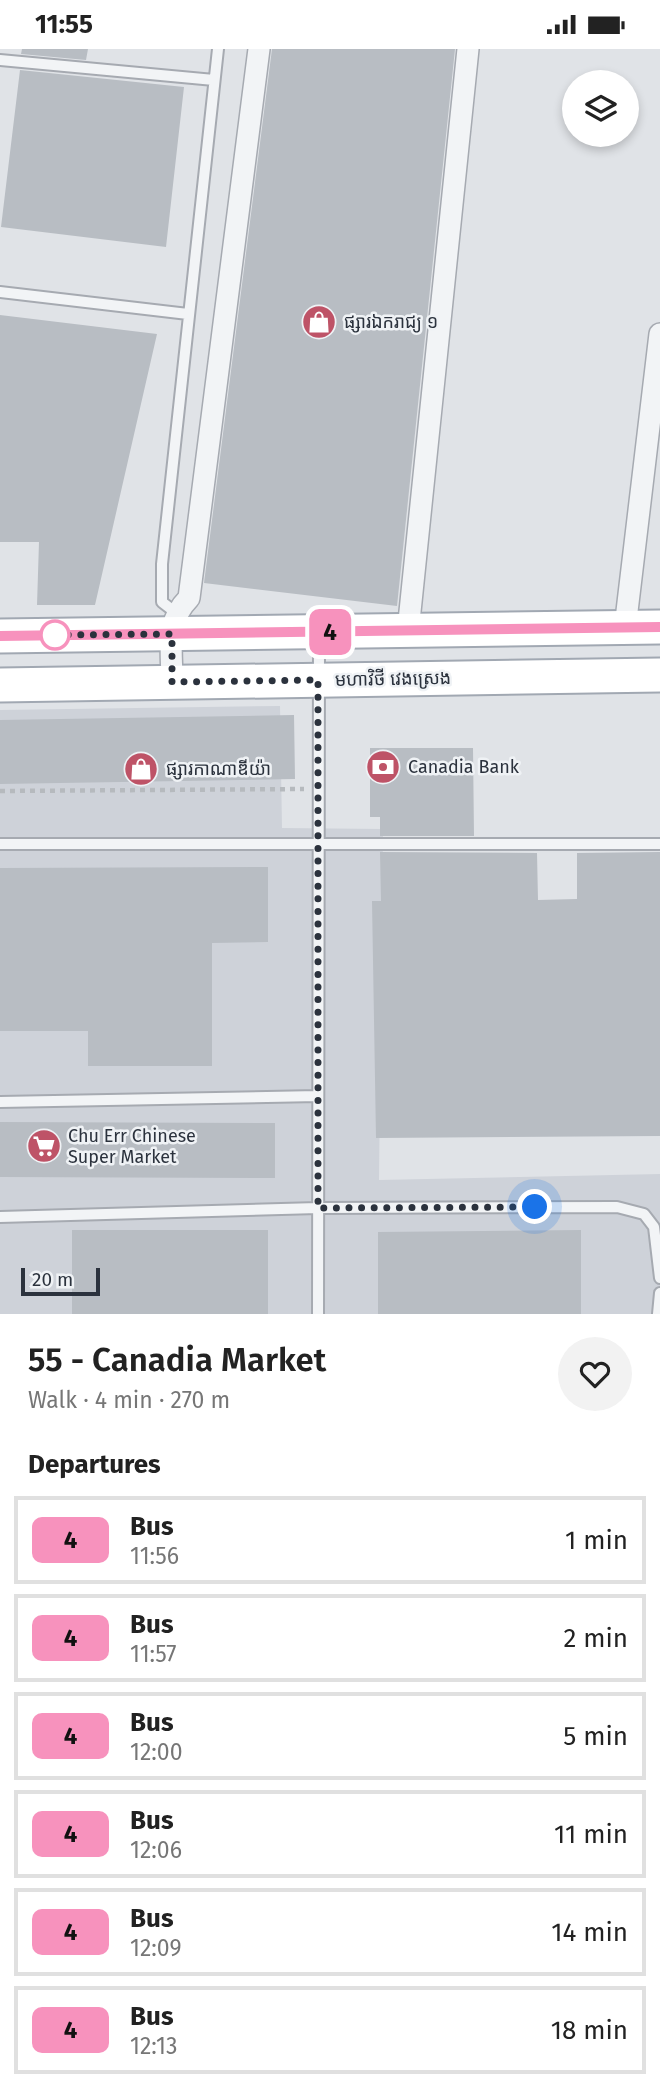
<!DOCTYPE html>
<meta charset="utf-8">
<style>
body{margin:0;font-family:"Fira Sans","Noto Sans Khmer",sans-serif;background:#f2f2f2;color:#222;height:100vh;display:flex;flex-direction:column;font-size:26px;white-space:nowrap}
*{box-sizing:border-box;margin:0}
p{font-size:23px;color:#767676}
.icon{flex:none;width:38px;height:38px;fill:none;stroke:currentColor;stroke-width:2;stroke-linecap:round;stroke-linejoin:round}
.map{position:relative;height:1265px;overflow:hidden}
.sheet{display:flex;flex-direction:column;background:#fff;flex:1}
.sheet>*{flex:none}
.badge{padding:0 14px;border-radius:10px;font-size:24px;line-height:46px}
.buttons{position:absolute;left:562px;top:21px;display:grid;gap:14px}
.buttons a{display:grid;place-items:center;width:77px;height:77px;border-radius:50%;background:#fff;box-shadow:0 4px 10px #0003;font-size:35px}
.scale{position:absolute;left:21px;bottom:18px;width:79px;box-sizing:border-box;padding-left:7px;border:4px solid #2b323d;border-top:0;font-size:19px;line-height:24px;white-space:nowrap;color:#2b323d;-webkit-text-stroke:5px #eff2f5;paint-order:stroke}
.you{position:absolute;width:35px;height:35px;margin:-18px;border:5px solid #fff;border-radius:50%;background:#1a73e8;box-shadow:0 0 0 10px #1a73e833}
.map>.badge{position:absolute;translate:-50% -50%;box-shadow:0 0 0 4px #fff}
h2{padding:0 28px;font-size:26px;line-height:63px}
.round{display:grid;place-items:center;flex:none;width:74px;height:74px;border-radius:37px;background:#f2f2f2}
.overview{display:flex;align-items:center;justify-content:space-between;height:119px;padding:0 28px}
h1{font-size:33px;font-weight:600;line-height:52px}
ul{padding:0;list-style:none}
li{display:flex;align-items:center;gap:21px;height:88px;margin:0 14px 10px;padding:0 14px;border:4px solid #e0e0e0;border-radius:0px}
li div{flex:1}
li b{display:block;font-size:26px}
li em{font-style:normal}
li .badge{min-width:77px;font-weight:700;text-align:center}
.status{display:flex;justify-content:space-between;align-items:center;height:49px;padding:0 35px;background:#fff;direction:ltr}
.status svg{height:19px;fill:currentColor}
.map>svg:first-child{display:block}
</style>
<div class="status"><b>11:55</b><svg viewBox="0 0 49 12"><path d="M0 12V9h3v3zM5 12V6h3v6zM10 12V3h3v9zM15 12V0h3v12zM26 1h20v11H26zM47 4h2v5h-2z"/></svg></div>
<div class="map">
<svg width="660" height="1265" viewBox="0 0 660 1265">
<rect width="100%" height="100%" fill="#e0e3e7"/>
<!-- built -->
<path fill="#ced2d9" d="M280,657L282,779L383,780L379,1131L660,1125V1265H0V661Z"/>
<!-- building -->
<path fill="#b8bdc3" d="M22,0H88L86,11L21,5Z
M272,0H455L397,557L204,534Z
M20,21L184,38L166,198L1,178Z
M0,266L157,285L95,556H37L39,493H0Z
M294,666L295,730L0,735V671Z
M370,699H473L474,787H380V768H370Z
M380,803L537,804L538,851L577,850V804L660,803V1087L376,1089L372,852H381Z
M268,818V893L212,894V1017H88V982H0V819Z
M0,1073L275,1074V1129L0,1128Z
M72,1181H268V1265H72Z
M581,1181V1265H378V1183Z"/>
<g fill="none" stroke-linecap="round" stroke-linejoin="round">
<!-- lane casing -->
<g stroke="#a6aab1" stroke-width="14">
<path id="lane" d="M0,11L214,31
M0,243L188,265
M175,563L162,553V515L218,0
M0,795H660
M0,1053L318,1047
M0,1168L318,1159L617,1158L644,1165L654,1178L660,1229
M318,1265L319,586
M658,1265L660,1244"/>
</g>
<!-- street casing -->
<g stroke="#a6aab1" stroke-width="24">
<path id="street" d="M625,579L660,285
M408,582L468,0
M172,633C172,601 165,573 189,549L259,0"/>
</g>
<!-- primary casing -->
<g stroke="#a1a8b2" stroke-width="37">
<path id="primary" d="M0,587L660,578
M0,636L660,626"/>
</g>
<!-- path -->
<path stroke="#b6babe" stroke-width="4.5" stroke-dasharray="5 5" stroke-linecap="butt" d="M0,742L304,740"/>
<!-- lane -->
<use href="#lane" stroke="#f2f4f6" stroke-width="10"/>
<!-- street -->
<use href="#street" stroke="#f2f4f6" stroke-width="21"/>
<!-- primary -->
<use href="#primary" stroke="#fff" stroke-width="33"/>
</g>
<g fill="none" stroke-linecap="round" stroke-linejoin="round">
<!-- line casing -->
<g stroke="#fff" stroke-width="16">
<path id="line" d="M0,587L660,578"/>
</g>
<!-- line -->
<use href="#line" stroke="#f792bd" stroke-width="10"/>
<!-- walk -->
<path stroke="#2b323d" stroke-width="7" stroke-dasharray="0 12.6" d="M55,586H49L172,585V633L318,631V1159L535,1158"/>
</g>
<!-- icons -->
<defs>
<g id="shop-disc" transform="scale(1.75)"><circle r="9.5" fill="#be5367" stroke="#eff2f5"/><path d="M-5-2.5h2.3a2.7 3.5 0 0 1 5.4 0H5L5.5 6h-11ZM-1.5-2.5h3a1.5 2.3 0 0 0-3 0Z" fill="#fff"/></g>
<g id="bank-disc" transform="scale(1.75)"><circle r="9.5" fill="#be5367" stroke="#eff2f5"/><path d="M-6-4H6V4H-6ZM0-2.3a2.3 2.3 0 1 0 0 4.6a2.3 2.3 0 1 0 0-4.6Z" fill="#fff"/></g>
<g id="supermarket-disc" transform="scale(1.75)"><circle r="9.5" fill="#be5367" stroke="#eff2f5"/><path d="M-6-5.5h2.5l.6 2H6L4.5 2H-2.5L-4.4-4H-6ZM-1.5 3.2a1.3 1.3 0 1 0 .1 0ZM3 3.2a1.3 1.3 0 1 0 .1 0Z" fill="#fff"/></g>
</defs>
<g fill-rule="evenodd">
<use href="#shop-disc" x="319" y="273"/>
<use href="#bank-disc" x="383" y="718"/>
<use href="#shop-disc" x="141" y="720"/>
<use href="#supermarket-disc" x="44" y="1097"/>
</g>
<!-- markers -->
<circle fill="#fff" stroke="#f792bd" stroke-width="3.5" cx="55" cy="586" r="14"/>
<g text-anchor="middle" stroke-width="5" stroke-linejoin="round" paint-order="stroke">
<!-- poi labels -->
<g font-size="18" fill="#2b323d" stroke="#eff2f5" text-anchor="start">
<text x="344" y="279">ផ្សារឯករាជ្យ ១</text>
<text x="408" y="724">Canadia Bank</text>
<text x="166" y="726">ផ្សារកាណាឌីយ៉ា</text>
<text x="68" y="1093">Chu Err Chinese<tspan x="68" dy="21">Super Market</tspan></text>
</g>
<!-- street labels -->
<g font-size="18" fill="#2b323d" stroke="#eff2f5">
<text transform="translate(393 630) rotate(-1)" y="6">មហាវិថី វេងស្រេង</text>
</g>
</g>
</svg>
<div class="buttons">
<a><svg class="icon" aria-label="layers" viewBox="0 0 24 24"><path d="M12 4l9 5-9 5-9-5zM3 14l9 5 9-5"/></svg></a>
</div>
<div class="scale">20 m</div>
<div class="you" style="left:535px;top:1158px"></div>
<b class="badge" style="left:330px;top:583px;background:#f792bd;color:#111">4</b>
</div>
<section class="sheet">
<div class="overview"><div><h1>55 - Canadia Market</h1><p>Walk · 4 min · 270 m</p></div><a class="round"><svg class="icon" aria-label="heart" viewBox="0 0 24 24"><path d="M12 20l-8-8c-3-5 5-10 8-4 3-6 11-1 8 4z"/></svg></a></div>
<h2>Departures</h2>
<ul>
<li><span class="badge" style="background:#f792bd;color:#111">4</span><div><b>Bus</b><p>11:56</p></div><em>1 min</em></li>
<li><span class="badge" style="background:#f792bd;color:#111">4</span><div><b>Bus</b><p>11:57</p></div><em>2 min</em></li>
<li><span class="badge" style="background:#f792bd;color:#111">4</span><div><b>Bus</b><p>12:00</p></div><em>5 min</em></li>
<li><span class="badge" style="background:#f792bd;color:#111">4</span><div><b>Bus</b><p>12:06</p></div><em>11 min</em></li>
<li><span class="badge" style="background:#f792bd;color:#111">4</span><div><b>Bus</b><p>12:09</p></div><em>14 min</em></li>
<li><span class="badge" style="background:#f792bd;color:#111">4</span><div><b>Bus</b><p>12:13</p></div><em>18 min</em></li>
</ul>
</section>
